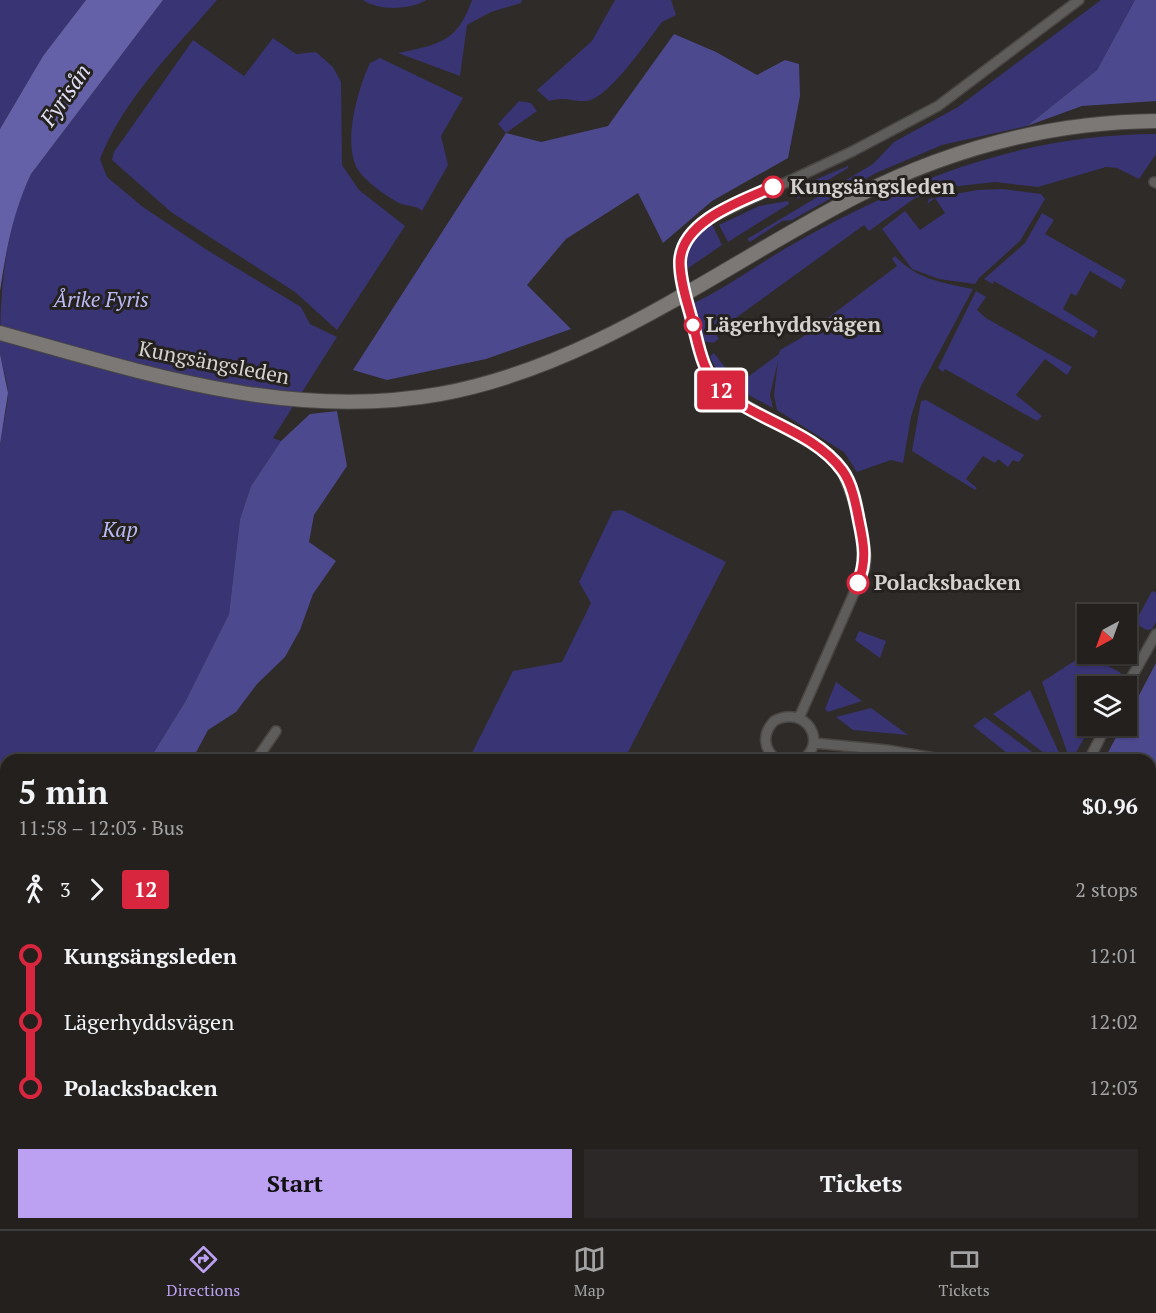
<!DOCTYPE html>
<meta charset="utf-8">
<style>
body{margin:0;font-family:"PT Serif",serif;background:#2b2827;color:#f1f3f6;height:100vh;display:flex;flex-direction:column;font-size:22px;white-space:nowrap}
*{box-sizing:border-box;margin:0}
p{font-size:20px;color:#a3a3a4}
.icon{flex:none;width:33px;height:33px;fill:none;stroke:currentColor;stroke-width:2;stroke-linecap:round;stroke-linejoin:round}
.map{position:relative;flex:1;overflow:hidden}
.panel{position:absolute;left:0px;top:754px;width:1156px;height:476px;display:flex;flex-direction:column;background:#23201e;border-radius:18px 18px 0 0;box-shadow:0 2px 4px #0004,0 0 0 2px #403e3c}
.panel>*{flex:none}
.badge{padding:0 12px;border-radius:4px;font-size:21px;line-height:39px}
.needle{width:39px;rotate:221deg}
.tools{position:absolute;left:1077px;top:604px;display:grid;gap:12px}
.tools a{display:grid;place-items:center;width:60px;height:60px;border-radius:0px;background:#23201e;box-shadow:0 2px 4px #0004,0 0 0 2px #403e3c;font-size:30px}
.map>.badge{position:absolute;translate:-50% -50%;box-shadow:0 0 0 3px #fff}
.legs{display:flex;align-items:center;gap:9px;height:66px;padding:0 18px;font-size:20px}
.legs p{margin-inline-start:auto}
.overview{display:flex;align-items:center;justify-content:space-between;height:102px;padding:0 18px}
h1{font-size:33px;font-weight:700;line-height:45px}
.action{display:flex;gap:12px;margin-top:auto;padding:12px 18px}
.action a{flex:1;height:69px;border-radius:0px;background:#bca0f2;color:#111;font-size:24px;font-weight:700;line-height:69px;text-align:center}
.action a+a{background:#2b2827;color:#f1f3f6}
ul{padding:0 18px;list-style:none}
li{display:flex;align-items:center;gap:21px;height:66px;font-size:22px}
li i{display:grid;place-items:center;width:9px;height:100%;margin:0 8px;background:currentColor}
li i::after{content:'';width:15px;height:15px;margin:-8px;border:4px solid;border-radius:50%;background:#23201e}
li p{margin-inline-start:auto}
li:first-child i{background:linear-gradient(#0000 50%,currentColor 0)}
li:last-child i{background:linear-gradient(currentColor 50%,#0000 0)}
.tabs{display:flex;justify-content:space-around;align-items:center;height:84px;border-top:2px solid #403e3c;background:#23201e;font-size:16px;color:#a3a3a4}
.tabs a{display:grid;justify-items:center;gap:3px}
.tabs .current{color:#bca0f2}
.map>svg:first-child{display:block}
</style>
<div class="map">
<svg width="1156" height="1229" viewBox="0 0 1156 1229">
<rect width="100%" height="100%" fill="#2f2b28"/>
<!-- green -->
<path fill="#393473" d="M0,0H86L43,56L0,129Z
M163,0H217C174,50 124,98 100,159L107,177L143,207L207,250L301,307L310,324L337,337L273,438L281,441L251,486L240,519L229,614L185,702L149,760H6V853L0,852V445C2,428 7,411 8,394C8,381 2,367 0,353C0,293 4,228 31,174Z
M363,0H426C411,10 378,11 363,0Z
M472,0H522L521,3L491,12L467,25L460,76L398,53C439,44 457,43 472,0Z
M615,0H671L676,15L662,22C648,40 608,100 586,101C571,102 567,96 549,101L537,90L592,41Z
M1101,0H1135L1097,70L1027,126L942,145L876,173L792,220L782,221L750,242L747,239L873,164L894,142L958,107Z
M273,38L296,54L316,52L333,67L341,82L342,165L359,190L405,226L337,330L295,292L171,212L112,160L114,152L193,40L244,76Z
M380,58L463,98L441,136L448,165L422,211C415,204 405,207 397,202C385,195 366,182 358,170C342,144 358,88 370,63Z
M519,101L531,103L537,111L506,133L498,124Z
M1156,134V154L1139,179L1117,168L1106,167L1038,187L995,182L941,188L915,198L869,231L864,225L715,333L719,339L713,343L702,341L694,303C729,286 761,262 795,243C908,179 1025,134 1156,134Z
M848,166V168L797,199L798,187Z
M1002,189L1041,194L1045,199L1020,241L979,278L975,284L939,279L912,269L882,229L905,211L920,230L945,213L935,198L927,204L929,199L977,190Z
M788,201L789,204L728,242L719,225L759,206Z
M1042,213L1054,220L1045,234L1126,280L1121,289L1090,271L1076,296L1071,293L1063,309L1098,331L1094,338L994,281L993,284L984,279L1025,243Z
M712,224L722,245L687,269C686,247 694,235 712,224Z
M895,256C916,279 943,283 973,289L920,388L911,417L903,463L891,460L857,472L844,452L777,410L774,395L778,361L770,395L773,408C751,396 718,382 710,356L714,353L729,373L732,371L741,382L779,354L780,350L801,338L897,266L892,259Z
M976,291L986,297L977,310L986,318L1072,367L1067,375L1045,359L1016,395L1042,416L1037,421L945,369L943,372L938,368Z
M926,400L1024,455L1019,462L1013,460L1008,467L998,459L995,463L983,456L966,479L977,488L975,490L912,451L921,401Z
M622,510L726,562L624,760H481L471,755L513,671L562,662L591,603L579,582L613,511Z
M1152,591L1156,593V622L1152,629L1147,630L1132,622L1126,611L1138,617Z
M859,631L886,641L880,658L855,640Z
M1085,654L1121,673L1113,687H1088V726H1091L1074,756L1069,757L1042,682Z
M836,682L862,701L828,712L825,709Z
M1030,690L1062,759L1053,760L993,714Z
M871,708L908,735L853,730L836,717Z
M985,717L1043,760L1007,753L973,726Z
M846,754L894,760H815L822,757Z
M1151,840L1156,843V1229H968L960,1224H1150Z
M0,859L6,860V1041L0,1040Z
M192,1224H479L483,1229H209Z
M549,1224H712L718,1229H550Z"/>
<!-- forest -->
<path fill="#4d498e" d="M1135,0H1156V101L1082,106L1027,126L1097,70Z
M674,34L716,52L757,75L785,60L799,64L800,96L788,158L712,201L663,243L638,193L566,239L527,285L571,329L486,359L387,380L353,370L506,133L541,142L608,126Z
M337,411L347,466L314,515L309,542L336,561L313,594L300,630L285,657L257,684L236,712L208,730L192,760H149L185,702L229,614L240,519L251,486L281,441L310,414Z
M1156,663V820L1151,817L1150,760H1104L1122,726H1126L1127,718Z
M71,1224H192L209,1229H70Z"/>
<!-- water -->
<path fill="#6461a9" d="M86,0H163L31,174C13,212 6,250 0,291V129L43,56Z
M0,329V354L8,393L0,444Z"/>
<g fill="none" stroke-linecap="round" stroke-linejoin="round">
<!-- stream -->
<path stroke="#6461a9" stroke-width="4" d="M0,1101L6,1109
M315,1224L321,1229
M360,1229L361,1224"/>
<!-- street casing -->
<g stroke="#494643" stroke-width="12">
<path id="street" d="M1154,182L1156,183
M681,272C679,248 687,235 706,220L853,151L938,106L1079,0
M697,343L710,378L722,391L822,450L842,470L858,514L866,557L865,568L799,718
M1126,687L1156,634
M814,743L887,750L946,760
M256,760L276,731
M777,760C763,749 762,734 774,721C805,704 829,742 802,760
M1089,760L1106,726
M1150,831L1156,834"/>
</g>
<!-- secondary casing -->
<g stroke="#494643" stroke-width="16">
<path id="secondary" d="M0,333C144,373 289,421 440,394C594,366 719,267 855,197C949,149 1050,122 1156,121
M61,1229L62,1224"/>
</g>
<!-- street -->
<use href="#street" stroke="#5f5d5b" stroke-width="9"/>
<!-- secondary -->
<use href="#secondary" stroke="#7b7875" stroke-width="14"/>
<!-- street-bridge casing -->
<g stroke="#494643" stroke-width="12" stroke-linecap="butt">
<path id="street-bridge" d="M681,272L697,343"/>
</g>
<!-- street-bridge -->
<use href="#street-bridge" stroke="#5f5d5b" stroke-width="9"/>
</g>
<g fill="none" stroke-linecap="round" stroke-linejoin="round">
<!-- line-1 casing -->
<g stroke="#fff" stroke-width="14">
<path id="line-1" d="M773,187C741,201 681,221 680,262C680,283 688,304 693,324C699,348 703,373 721,390C757,421 813,431 842,470C852,483 856,505 859,521C864,544 867,561 858,583"/>
</g>
<!-- line-1 -->
<use href="#line-1" stroke="#d7263d" stroke-width="9"/>
</g>
<!-- markers -->
<g fill="#fff" stroke="#d7263d" stroke-width="3">
<circle cx="773" cy="187" r="10"/>
<circle cx="693" cy="325" r="8"/>
<circle cx="858" cy="583" r="10"/>
</g>
<g text-anchor="middle" stroke-width="6" stroke-linejoin="round" paint-order="stroke">
<!-- stop labels -->
<g font-size="21" font-weight="bold" fill="#d4d1cf" stroke="#25211e" text-anchor="start">
<text x="790" y="194">Kungsängsleden</text>
<text x="706" y="332">Lägerhyddsvägen</text>
<text x="874" y="590">Polacksbacken</text>
</g>
<!-- park labels -->
<g font-size="21" font-style="italic" fill="#b8b9f5" stroke="#25211e">
<text x="101" y="307">Årike Fyris</text>
<text x="120" y="537">Kap</text>
</g>
<!-- street labels -->
<g font-size="21" fill="#d4d1cf" stroke="#25211e">
<text transform="translate(214 363) rotate(11)" y="7">Kungsängsleden</text>
</g>
<!-- water labels -->
<g font-size="22" font-style="italic" fill="#e0e1f6" stroke="#25211e">
<text transform="translate(65 95) rotate(-55)" y="8">Fyrisån</text>
</g>
</g>
</svg>
<div class="tools">
<a><svg class="needle" viewBox="-14 -14 28 28"><path d="M0-13l5 13h-10z" fill="#e53935"/><path d="M0 13l5-13h-10z" fill="#a3a3a4"/></svg></a>
<a><svg class="icon" aria-label="layers" viewBox="0 0 24 24"><path d="M12 4l9 5-9 5-9-5zM3 14l9 5 9-5"/></svg></a>
</div>
<b class="badge" style="left:721px;top:390px;background:#d7263d;color:#fff">12</b>
<section class="panel">
<div class="overview"><div><h1>5 min</h1><p>11:58 – 12:03 · Bus</p></div><b>$0.96</b></div>
<div class="legs"><svg class="icon" aria-label="walk" viewBox="0 0 24 24"><circle cx="13" cy="4" r="2"/><path d="M13 8l-2 6 4 7M11 14l-3 7M7 12l3-4h3l4 4"/></svg>3<svg class="icon" aria-label="forward" viewBox="0 0 24 24"><path d="M9 5l7 7-7 7"/></svg><b class="badge" style="background:#d7263d;color:#fff">12</b><p>2 stops</p></div>
<ul>
<li><i style="color:#d7263d"></i><b>Kungsängsleden</b><p>12:01</p></li>
<li><i style="color:#d7263d"></i><span>Lägerhyddsvägen</span><p>12:02</p></li>
<li><i style="color:#d7263d"></i><b>Polacksbacken</b><p>12:03</p></li>
</ul>
<div class="action"><a>Start</a><a>Tickets</a></div>
</section>
</div>
<nav class="tabs">
<a class="current"><svg class="icon" aria-label="directions" viewBox="0 0 24 24"><path d="M12 3l9 9-9 9-9-9zM9 14v-3h6M13 9l2 2-2 2"/></svg>Directions</a>
<a><svg class="icon" aria-label="map" viewBox="0 0 24 24"><path d="M3 6l6-2 6 2 6-2v14l-6 2-6-2-6 2zM9 4v14M15 6v14"/></svg>Map</a>
<a><svg class="icon" aria-label="tickets" viewBox="0 0 24 24"><path d="M3 7h18v10H3zM15 7v10"/></svg>Tickets</a>
</nav>
